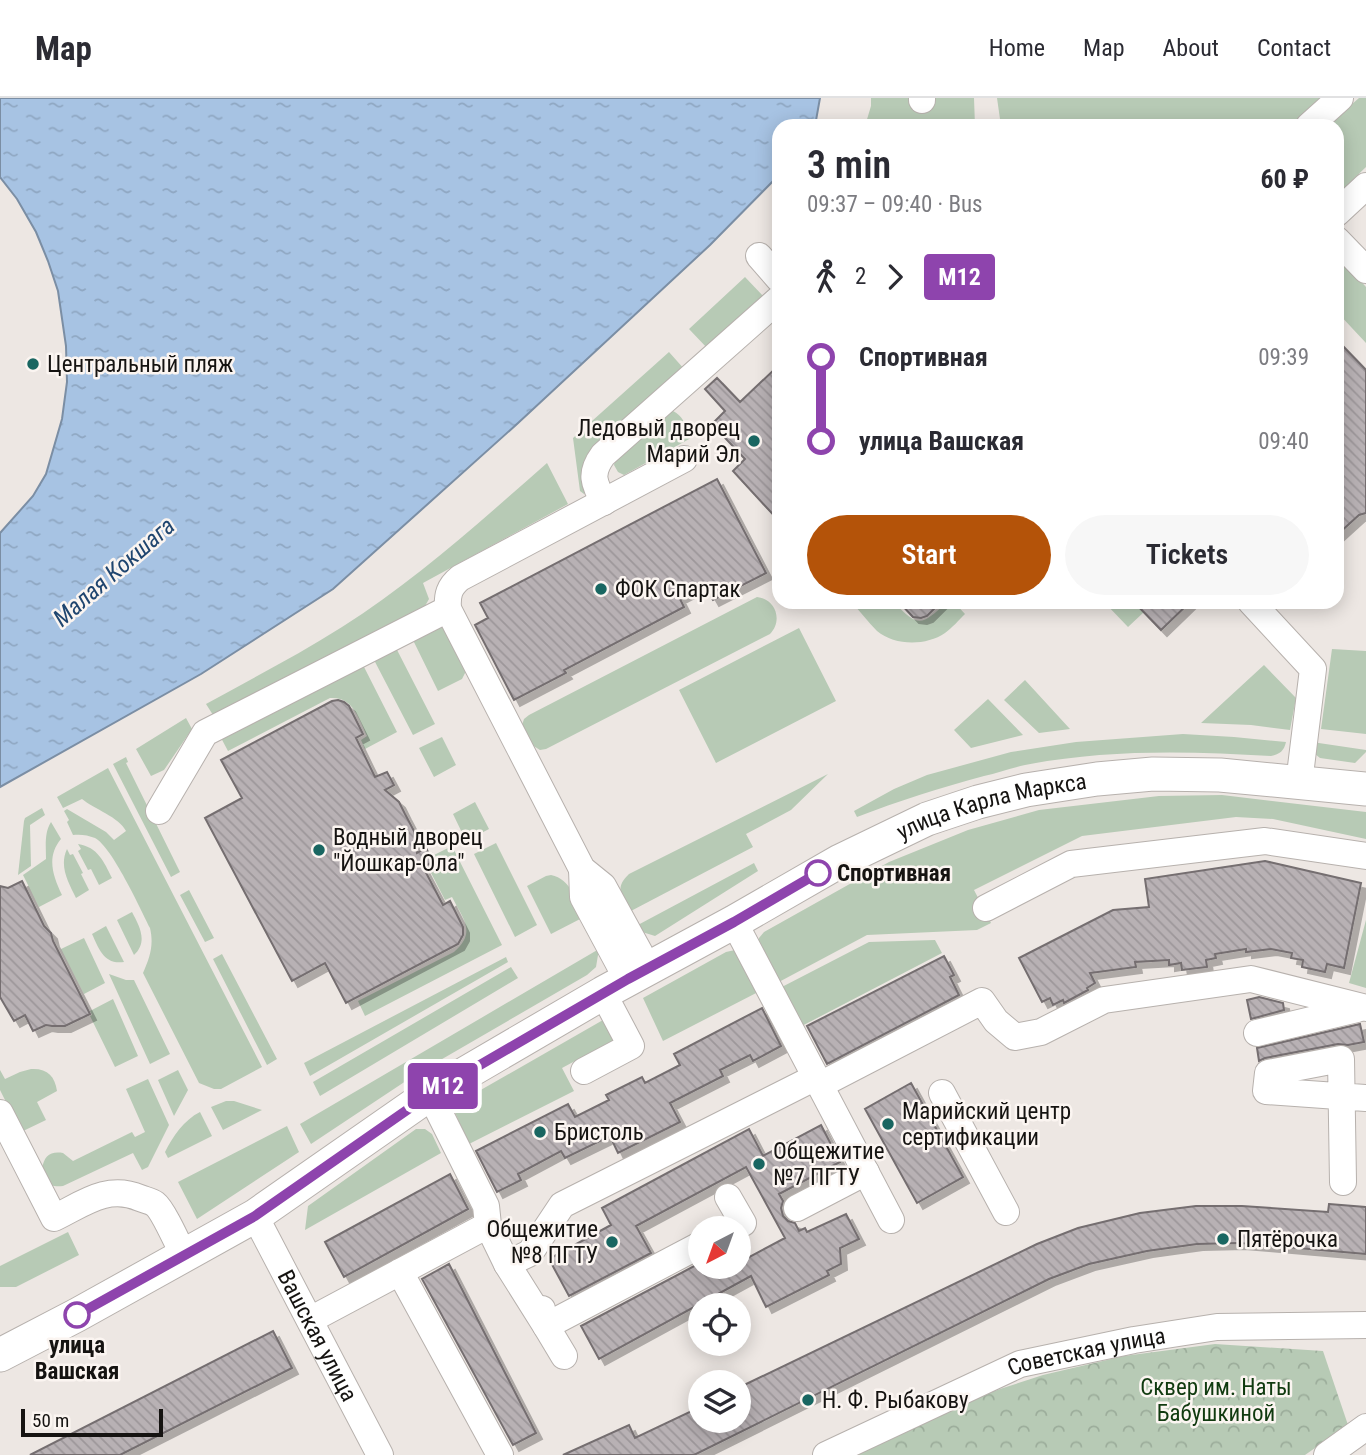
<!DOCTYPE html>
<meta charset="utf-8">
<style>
body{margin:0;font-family:"Roboto Condensed",sans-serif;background:#f7f7f7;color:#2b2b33;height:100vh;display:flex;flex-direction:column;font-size:26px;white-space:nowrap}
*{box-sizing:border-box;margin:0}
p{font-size:23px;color:#7c7c81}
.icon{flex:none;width:38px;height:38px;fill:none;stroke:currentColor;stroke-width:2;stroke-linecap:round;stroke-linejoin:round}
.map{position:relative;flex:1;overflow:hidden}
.sheet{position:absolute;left:772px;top:21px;width:572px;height:490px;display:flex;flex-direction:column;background:#fff;border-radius:21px;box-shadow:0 4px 18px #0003}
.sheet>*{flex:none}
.badge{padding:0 14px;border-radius:5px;font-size:24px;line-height:46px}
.needle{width:46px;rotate:221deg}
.tools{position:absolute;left:688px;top:1118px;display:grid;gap:14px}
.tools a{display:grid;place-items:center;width:63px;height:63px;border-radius:50%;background:#fff;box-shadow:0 4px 18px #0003;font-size:35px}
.scale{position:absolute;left:21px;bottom:18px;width:142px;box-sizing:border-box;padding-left:7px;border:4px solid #151311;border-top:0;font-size:19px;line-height:24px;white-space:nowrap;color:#151311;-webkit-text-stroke:5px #fbf5f1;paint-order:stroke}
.map>.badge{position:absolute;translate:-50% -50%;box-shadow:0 0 0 4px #fff}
.legs{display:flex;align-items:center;gap:10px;height:77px;padding:0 35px;font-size:23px}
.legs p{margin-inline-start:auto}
.headline{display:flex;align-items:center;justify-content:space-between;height:119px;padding:0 35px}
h1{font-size:38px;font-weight:600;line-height:52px}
.button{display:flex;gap:14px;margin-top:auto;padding:14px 35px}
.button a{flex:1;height:80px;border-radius:42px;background:#b45309;color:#fff;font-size:28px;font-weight:600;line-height:80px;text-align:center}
.button a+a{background:#f7f7f7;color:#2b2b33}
ul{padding:0 35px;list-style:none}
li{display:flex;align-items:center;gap:24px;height:84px;font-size:26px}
li i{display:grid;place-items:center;width:10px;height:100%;margin:0 9px;background:currentColor}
li i::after{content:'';width:18px;height:18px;margin:-9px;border:5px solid;border-radius:50%;background:#fff}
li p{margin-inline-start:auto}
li:first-child i{background:linear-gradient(#0000 50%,currentColor 0)}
li:last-child i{background:linear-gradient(currentColor 50%,#0000 0)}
header{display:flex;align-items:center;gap:42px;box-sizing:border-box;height:98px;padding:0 35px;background:#fff;border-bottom:2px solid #e1e1e2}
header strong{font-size:33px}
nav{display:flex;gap:38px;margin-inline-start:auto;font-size:24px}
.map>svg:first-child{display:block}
</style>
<header>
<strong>Map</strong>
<nav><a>Home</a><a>Map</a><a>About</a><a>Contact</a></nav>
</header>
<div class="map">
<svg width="1366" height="1357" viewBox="0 0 1366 1357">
<defs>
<pattern id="forest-crowns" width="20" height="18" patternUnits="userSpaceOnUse" patternTransform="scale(1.75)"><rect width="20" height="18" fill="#b7cab5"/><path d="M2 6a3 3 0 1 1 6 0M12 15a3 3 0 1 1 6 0" fill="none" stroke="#9cad9b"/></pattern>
<pattern id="water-ripples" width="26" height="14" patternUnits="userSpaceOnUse" patternTransform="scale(1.75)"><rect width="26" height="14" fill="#a7c3e3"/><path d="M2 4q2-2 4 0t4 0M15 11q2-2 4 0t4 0" fill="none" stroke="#8fa7c2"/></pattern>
<pattern id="building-back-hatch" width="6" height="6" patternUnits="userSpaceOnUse" patternTransform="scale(1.75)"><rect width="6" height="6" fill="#b8b1b4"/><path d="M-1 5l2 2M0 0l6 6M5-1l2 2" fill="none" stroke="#9d979a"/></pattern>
<filter id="shadow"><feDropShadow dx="6" dy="6" stdDeviation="0" flood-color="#0004"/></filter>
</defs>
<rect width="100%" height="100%" fill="#ede7e3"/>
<!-- grass -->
<path fill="#b7cab5" d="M871,0H974L975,28H865L871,8Z
M997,0H1326L1294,28H1001Z
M1359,0H1366V69L1337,97V28H1327Z
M1337,159H1339L1366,189V245L1337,214Z
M745,179L764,199L708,251L689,231Z
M669,254L685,272L588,392L584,396L580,393L573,340Z
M667,311C682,314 686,327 691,340L624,377L618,374L614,367L616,359Z
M547,365L568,406L423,485L429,501L425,508L213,617L206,606C251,581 298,557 342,529C416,482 481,423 547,365Z
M757,499C776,501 783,523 770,536L546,651L540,652L532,647L522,627L524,621L529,617Z
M851,504H894C919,531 922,527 947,504H954L965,516C959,522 952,530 945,535C926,548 895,548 877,533C868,524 860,513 851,504Z
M1104,504H1135L1144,514L1128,529Z
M430,528H443L467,571L462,581L438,593L411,538Z
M799,530L836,603L716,665L679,592Z
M395,548L435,626L413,637L373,560Z
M1332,551L1366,553V636L1321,631Z
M362,565L397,634L365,651L361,642L367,638C359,621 353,598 330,600L228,653L220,638Z
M1264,567L1296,600L1290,632L1251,627L1201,625Z
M1025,582L1070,631L1039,635L1004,602Z
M988,601L1023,637L971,650L954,632Z
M186,620L192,631L164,672L151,678L136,651Z
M1183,636L1234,639L1286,644C1284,653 1280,656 1271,658C1190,653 1105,651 1025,667C1011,670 998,675 984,678C940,690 898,703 857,719L854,713L894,691L927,677L1011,654L1076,644Z
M442,639L456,667L434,679L419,650Z
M1312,644L1366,652V654L1355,665L1320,660L1315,656Z
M126,659L128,664L126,665L180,774L171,779L113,666Z
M108,670L262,969L221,991H214L199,985L143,875C150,859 154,847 150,830C140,810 112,749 95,740C88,737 80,736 73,737L67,724L69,722L64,713L67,711L106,734L114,742L126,733C119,719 94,711 82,701L63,710L57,699Z
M828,676L791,712L746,736L753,749L629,814C622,798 614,790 629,776Z
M1222,697L1366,714V741L1273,721L1236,719L1082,738L974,792L991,825L977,832L867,837L777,885L758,846L759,840L764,834L889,764L968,732L1039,712L1159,698Z
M475,704L489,731L466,743L453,716Z
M42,710L45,717L30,727L31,768L18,777L24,723L25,720Z
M51,724L61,741C46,759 53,778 62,797L39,809L23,777L46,761C46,749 44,735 51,724Z
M496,745L537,827L515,839L474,756Z
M78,746C98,749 104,764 112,780L99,787L91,771L88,772L78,753L81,751Z
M452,748L502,847L365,918L358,903L454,854C477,834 463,821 452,799L445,802L428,769L436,765L432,758Z
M67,751L70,757L73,756L83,775L81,776L89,792L76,800C68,784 59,768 67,751Z
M754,765L758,773L655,838L639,833L636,828Z
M551,777C571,781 576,803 584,819L551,836L527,788L546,778Z
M189,792L214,840L205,844L180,797Z
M132,814C140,829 148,844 134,857L117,822Z
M1366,822V890L1349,885Z
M106,828L124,864C104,867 99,851 92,836Z
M84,840L105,885L84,896L61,851Z
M935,842L942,855L798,930L778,891L869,844Z
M599,851L596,869L587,877L418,975L311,1046L300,1026Z
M735,852L762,892L663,943L643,900L726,854Z
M222,856L277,961L267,967L213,861Z
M506,859L508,864L310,978L304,965Z
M511,869L518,880L320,998L313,984Z
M109,876L126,882H134L170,956L150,966Z
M113,901L138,958L115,969L90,918L92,917L90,913Z
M603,922L614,942L562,970L574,993L469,1046L453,1010L458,1005Z
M31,971C47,970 55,978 57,993L37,1004L46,1022L21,1034L0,992V972L5,981L20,974Z
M178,972L188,992L174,1018L158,982Z
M148,981L169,1027L148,1069L142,1072L133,1055L63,1088C47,1090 48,1083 42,1071C44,1058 50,1053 63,1055L73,1063L132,1034L135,1039L145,1034L126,991Z
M226,1003H234L262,1012L223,1032L211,1009Z
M200,1014L212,1038L168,1060L165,1054C173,1038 184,1022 200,1014Z
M287,1028L299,1054L197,1121L178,1084Z
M416,1031H425L432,1036L441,1055L305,1132L308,1108Z
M68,1134L79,1157L16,1189H0V1168Z"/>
<!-- forest -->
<path fill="url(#forest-crowns)" d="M1215,1246L1323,1253L1348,1327L1305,1357H855L963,1304L1003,1290L1043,1277L1124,1258Z"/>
<!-- water -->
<path fill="url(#water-ripples)" stroke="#7b8ea4" stroke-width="2" d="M0,0H820L815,28H779V77L710,147L517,326L333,491L201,576L0,689V435L33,398L46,376L62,321L67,284L66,248L58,193L48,163L36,134L17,101L0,79Z"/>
<!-- building -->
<path fill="url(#building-back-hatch)" stroke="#746e70" stroke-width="2" filter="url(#shadow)" d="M1337,242L1366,272V415L1359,417L1337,437Z
M779,267V423L733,373L745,361L712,326L725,313L705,291L717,280L740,304Z
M717,381L766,475L713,502L704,486L679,499L684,509L564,572L566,575L514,602L475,527L488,520L480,505Z
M899,504H941L927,518L921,520L913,519Z
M1134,504H1190L1161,532Z
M338,602L344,604L349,608L363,636L356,640L375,679L387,674L394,687L385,692L399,704L405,716L414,733L417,755L426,750L433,764L423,769L443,807L450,803L463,829V837L458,846L346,905L325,865L292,883L205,720L242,700L221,662L332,603Z
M1265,763L1361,785L1344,870L1327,866L1325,874L1302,869L1303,862L1291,860L1292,855L1271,851L1246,854V851L1215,856L1216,860L1206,862L1207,869L1182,872L1181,865L1169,867V862L1135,864L1136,869L1090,875L1095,885L1087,890L1088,892L1064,905L1063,902L1053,907L1050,900L1042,904L1019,860L1113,812L1149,809L1145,781Z
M22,783L44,828L51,835L53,843L90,916L65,928H52L46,927L33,933L25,917L14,923L0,899V788L8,790Z
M944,858L954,877L950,879L959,897L827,966L807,928Z
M1259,899L1283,905L1284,912L1251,921L1247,902Z
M762,910L781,948L753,963L750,957L720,972L723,978L670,1005L680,1024L618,1055L610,1038L565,1060L561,1053L518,1076L521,1082L497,1094L476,1053L568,1006L575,1019L609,1002L606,997L642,979L645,985L680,967L674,956Z
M1360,926L1364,944L1348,947L1338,946L1265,960L1259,963L1257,950Z
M911,985L963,1079L917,1105L865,1011Z
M821,1027L840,1064L779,1096L783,1103L781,1110L783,1118L788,1123L795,1125L799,1133L805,1130L807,1134L846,1116L859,1141L840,1150L841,1166L827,1173L829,1177L766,1209L751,1178L599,1261L581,1228L700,1165V1169H738V1165L785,1140L746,1069L636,1128L651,1155L569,1198L549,1161L611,1127L602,1110L749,1031L763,1058Z
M450,1076L468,1111L344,1179L325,1144Z
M1329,1106L1366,1109V1156L1239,1145L1197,1146L1147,1153L1089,1166L1049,1181L694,1357H563L629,1327L635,1340L700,1309V1323H738V1290L1037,1146L1078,1130L1140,1115L1196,1108H1242L1328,1114Z
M449,1166L536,1335L513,1347L422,1181Z
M273,1233L292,1270L120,1357H30Z"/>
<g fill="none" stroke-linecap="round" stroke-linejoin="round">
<!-- minor casing -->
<g stroke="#b7b1ad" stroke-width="28">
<g id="minor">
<path d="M922,2V0"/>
<path d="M1309,28L1340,0"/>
<path d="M1337,115L1366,88"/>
<path d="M1337,142L1366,172"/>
<path d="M759,158L779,181"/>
<path d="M604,404C594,385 589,376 603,357L779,201"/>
<path d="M1251,504L1313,571L1299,685"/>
<path d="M159,713L205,635L448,511"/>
<path d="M582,771L583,799L627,881"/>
<path d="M986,810L1071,766L1265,743L1366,758"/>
<path d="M734,824L891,1122"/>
<path d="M648,870L603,788L582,771L448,511C447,497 449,489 460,480L684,361"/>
<path d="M1257,935L1357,911"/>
<path d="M584,973L631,948L603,895"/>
<path d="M820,987L982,903L996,923L1015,939L1041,934L1104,902L1251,881L1366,910"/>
<path d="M942,995L1006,1114"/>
<path d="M430,996L486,1108L488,1127L507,1166L546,1228L700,1147"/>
<path d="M0,1015L54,1120C83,1106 107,1086 140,1100C145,1102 151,1103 155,1106C163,1112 179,1148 184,1158"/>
<path d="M1343,1084L1341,961L1268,975L1266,993L1366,1000"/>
<path d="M728,1099L743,1125L733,1130"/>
<path d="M797,1110L866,1074"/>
<path id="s1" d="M255,1118L380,1357"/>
<path d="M507,1166L530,1155L562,1107L816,979"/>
<path d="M400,1174L500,1357"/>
<path d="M542,1211L546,1228L564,1258"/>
<path d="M310,1222L488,1127"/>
<path id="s2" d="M826,1357L1020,1266L1134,1242L1217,1229L1366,1227"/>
<path d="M1327,1357L1366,1329"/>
</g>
</g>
<!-- major casing -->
<g stroke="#b7b1ad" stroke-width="35">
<g id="major">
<path id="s3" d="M0,1257L77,1217L255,1118L430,996L603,895L734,824L840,763L927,721L978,704L1026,692L1097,681L1153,676L1220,677L1366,691"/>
</g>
</g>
<!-- minor -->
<use href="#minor" stroke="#fff" stroke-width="26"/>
<!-- major -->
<use href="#major" stroke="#fff" stroke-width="33"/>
</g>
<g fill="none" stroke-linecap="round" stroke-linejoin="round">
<!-- line-1 casing -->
<g stroke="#fff" stroke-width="16">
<path id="line-1" d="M77,1217L255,1118L430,996L628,881L734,824L818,775"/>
</g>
<!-- line-1 -->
<use href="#line-1" stroke="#8e44ad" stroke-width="10"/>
</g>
<!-- markers -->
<g fill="#196661" stroke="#fbf5f1" stroke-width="2.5">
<circle cx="33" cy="266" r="7"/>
<circle cx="754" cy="343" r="7"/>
<circle cx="601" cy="491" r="7"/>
<circle cx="319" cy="752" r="7"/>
<circle cx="888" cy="1026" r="7"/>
<circle cx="540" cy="1034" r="7"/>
<circle cx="759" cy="1066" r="7"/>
<circle cx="1223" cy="1141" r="7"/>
<circle cx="612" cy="1144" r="7"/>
<circle cx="808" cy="1302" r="7"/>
</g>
<g fill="#fff" stroke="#8e44ad" stroke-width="3.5">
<circle cx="818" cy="775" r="12"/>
<circle cx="77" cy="1217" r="12"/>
</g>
<g text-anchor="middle" stroke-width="5" stroke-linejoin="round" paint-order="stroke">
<!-- poi labels -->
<g font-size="23" fill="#151311" stroke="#fbf5f1" text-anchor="start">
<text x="47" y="274">Центральный пляж</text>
<text x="740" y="338" text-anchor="end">Ледовый дворец<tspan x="740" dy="26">Марий Эл</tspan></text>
<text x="615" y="499">ФОК Спартак</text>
<text x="333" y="747">Водный дворец<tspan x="333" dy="26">"Йошкар-Ола"</tspan></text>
<text x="902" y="1021">Марийский центр<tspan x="902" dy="26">сертификации</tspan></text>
<text x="554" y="1042">Бристоль</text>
<text x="773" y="1061">Общежитие<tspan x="773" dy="26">№7 ПГТУ</tspan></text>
<text x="598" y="1139" text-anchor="end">Общежитие<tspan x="598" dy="26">№8 ПГТУ</tspan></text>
<text x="1237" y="1149">Пятёрочка</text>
<text x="822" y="1310">Н. Ф. Рыбакову</text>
</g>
<!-- street labels -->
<g font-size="23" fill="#151311" stroke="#fbf5f1">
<text dy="8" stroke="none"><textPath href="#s3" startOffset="1138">улица Карла Маркса</textPath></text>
<text dy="8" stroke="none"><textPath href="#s1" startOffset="135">Вашская улица</textPath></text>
<text dy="8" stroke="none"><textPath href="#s2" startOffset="282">Советская улица</textPath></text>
</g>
<!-- stop labels -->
<g font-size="23" font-weight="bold" fill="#151311" stroke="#fbf5f1" text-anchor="start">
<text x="837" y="783">Спортивная</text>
<text x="77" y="1255" text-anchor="middle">улица<tspan x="77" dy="26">Вашская</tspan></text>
</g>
<!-- park labels -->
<g font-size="23" fill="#103a0f" stroke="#fbf5f1">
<text x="1216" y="1297">Сквер им. Наты<tspan x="1216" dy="26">Бабушкиной</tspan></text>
</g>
<!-- water labels -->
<g font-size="24" font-style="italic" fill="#1f456f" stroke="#fbf5f1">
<text transform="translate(114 474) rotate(-41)" y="8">Малая Кокшага</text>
</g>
</g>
</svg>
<div class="tools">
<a><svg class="needle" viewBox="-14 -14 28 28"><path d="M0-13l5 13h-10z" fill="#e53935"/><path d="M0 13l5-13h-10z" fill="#7c7c81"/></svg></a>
<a><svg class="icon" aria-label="locate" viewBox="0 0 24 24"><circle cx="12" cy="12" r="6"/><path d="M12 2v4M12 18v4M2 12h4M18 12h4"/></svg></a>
<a><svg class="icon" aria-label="layers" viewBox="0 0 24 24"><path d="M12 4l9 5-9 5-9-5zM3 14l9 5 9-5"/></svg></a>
</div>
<div class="scale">50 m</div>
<b class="badge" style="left:443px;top:988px;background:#8e44ad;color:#fff">М12</b>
<section class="sheet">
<div class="headline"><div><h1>3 min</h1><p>09:37 – 09:40 · Bus</p></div><b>60 ₽</b></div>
<div class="legs"><svg class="icon" aria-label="walk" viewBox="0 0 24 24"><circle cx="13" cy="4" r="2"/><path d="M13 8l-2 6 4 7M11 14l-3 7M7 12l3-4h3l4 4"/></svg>2<svg class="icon" aria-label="forward" viewBox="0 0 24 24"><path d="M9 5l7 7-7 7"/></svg><b class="badge" style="background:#8e44ad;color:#fff">М12</b></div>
<ul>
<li><i style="color:#8e44ad"></i><b>Спортивная</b><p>09:39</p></li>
<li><i style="color:#8e44ad"></i><b>улица Вашская</b><p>09:40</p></li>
</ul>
<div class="button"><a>Start</a><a>Tickets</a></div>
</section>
</div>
